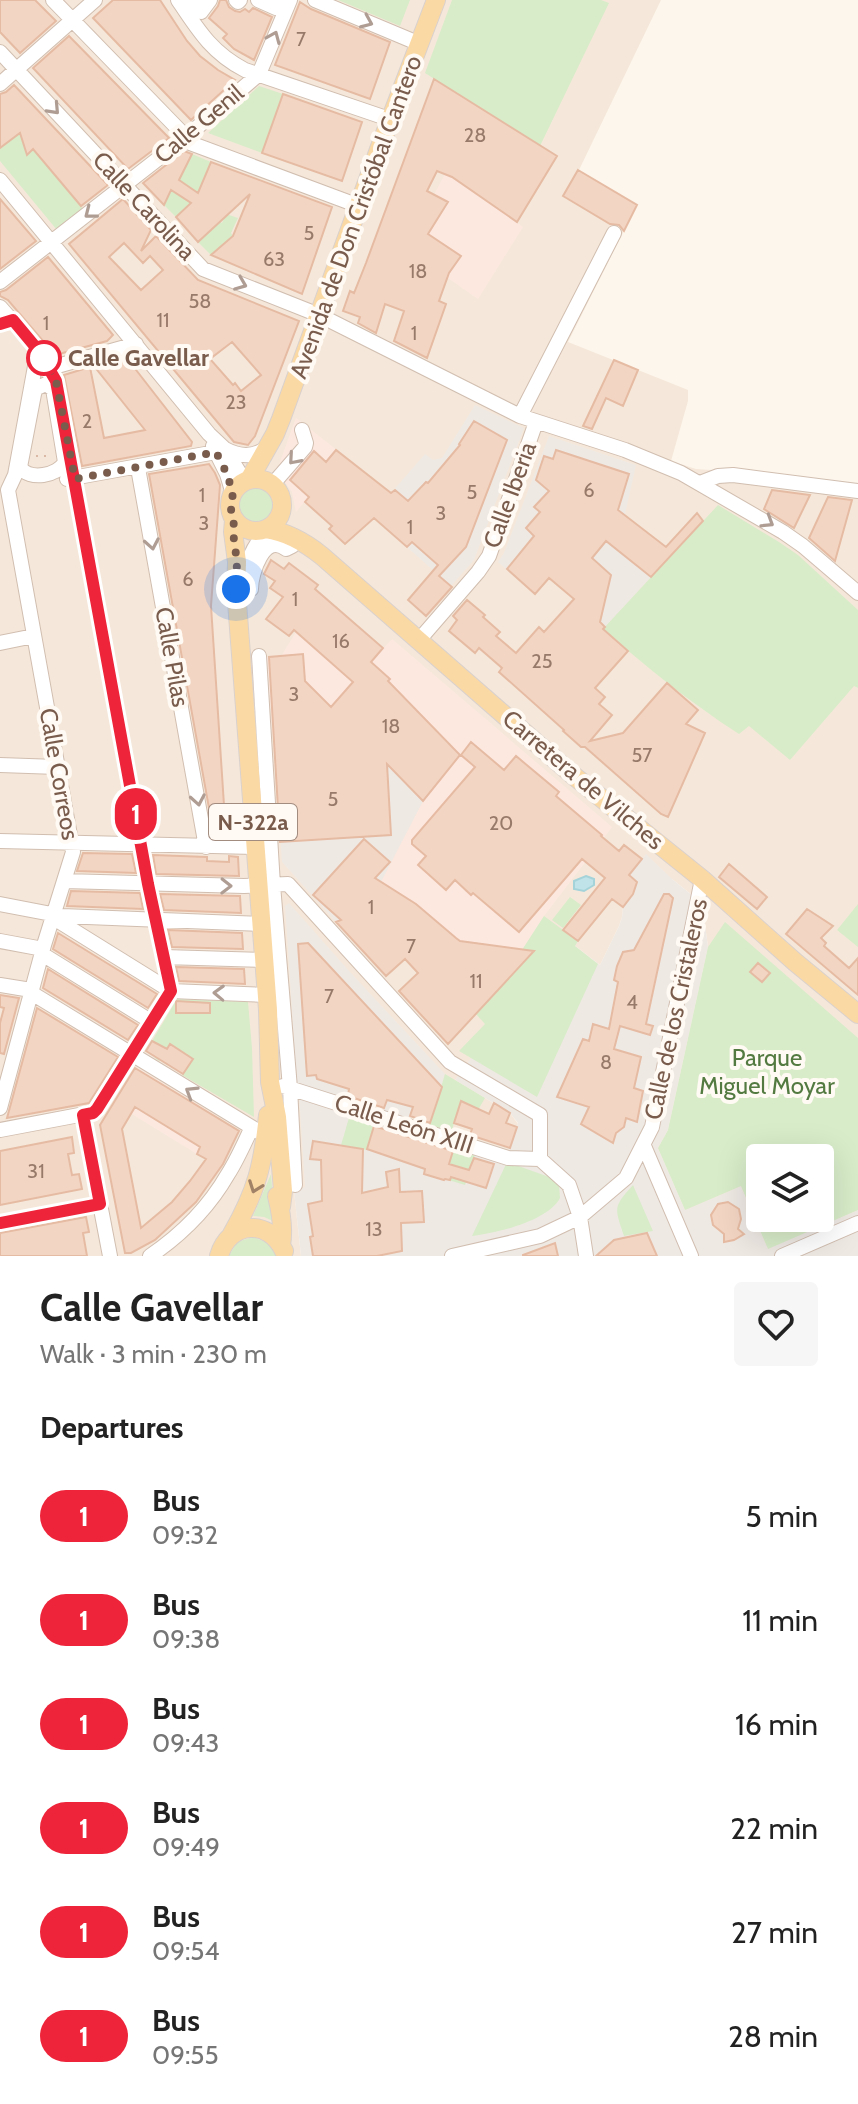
<!DOCTYPE html>
<meta charset="utf-8">
<style>
body{margin:0;font-family:Cabin,sans-serif;background:#f6f6f6;color:#222;height:100vh;display:flex;flex-direction:column;font-size:30px;white-space:nowrap}
*{box-sizing:border-box;margin:0}
p{font-size:26px;color:#767676}
.icon{flex:none;width:44px;height:44px;fill:none;stroke:currentColor;stroke-width:2;stroke-linecap:round;stroke-linejoin:round}
.map{position:relative;height:1256px;overflow:hidden}
.drawer{display:flex;flex-direction:column;background:#fff;flex:1}
.drawer>*{flex:none}
.badge{padding:0 16px;border-radius:26px;font-size:28px;line-height:52px}
.controls{position:absolute;left:746px;top:1144px;display:grid;gap:16px}
.controls a{display:grid;place-items:center;width:88px;height:88px;border-radius:8px;background:#fff;box-shadow:0 8px 32px #0002;font-size:40px}
.you{position:absolute;width:40px;height:40px;margin:-20px;border:6px solid #fff;border-radius:50%;background:#1a73e8;box-shadow:0 0 0 12px #1a73e833}
.map>.badge{position:absolute;translate:-50% -50%;box-shadow:0 0 0 4px #fff}
h2{padding:0 40px;font-size:30px;line-height:72px}
.round{display:grid;place-items:center;flex:none;width:84px;height:84px;border-radius:8px;background:#f6f6f6}
.summary{display:flex;align-items:center;justify-content:space-between;height:136px;padding:0 40px}
h1{font-size:38px;font-weight:700;line-height:60px}
ul{padding:0;list-style:none}
li{display:flex;align-items:center;gap:24px;height:104px;padding:0 40px}
li div{flex:1}
li b{display:block;font-size:30px}
li em{font-style:normal}
li .badge{min-width:88px;font-weight:700;text-align:center}
.map>svg:first-child{display:block}
</style>
<div class="map">
<svg width="858" height="1256" viewBox="0 0 858 1256">
<rect width="100%" height="100%" fill="#fdf6ec"/>
<!-- residential -->
<path fill="#f5e8da" fill-rule="evenodd" d="M0,0H661L579,170L637,205L568,342L688,390V401L671,461L696,469L757,473L858,486V1210L768,1249L685,1210L658,1148L668,1130L708,947L702,903L672,879L637,882L633,894L623,907L622,917L619,926L600,965L574,945L455,1080L510,1113L518,1124L508,1152L362,1188L294,1191L301,1256H0ZM760,1158H820V1218H760Z"/>
<!-- commercial -->
<path fill="#fde8e0" d="M445,174L460,181L459,182L523,227L478,299L378,229L391,195L433,227L448,202L434,195Z
M296,418L394,495L370,522L322,477L319,484L296,512L292,492L277,470Z
M296,632L353,682L392,639L612,827L544,916L522,950L460,941L439,926L417,905L381,882L423,801L369,746L274,752L267,657L282,655Z
M136,1067L218,1117L197,1154L114,1103Z"/>
<!-- industrial -->
<path fill="#efe9e4" d="M475,405L524,428L474,560L451,586L374,518L393,496L391,493L425,454L433,460L442,458Z
M549,436L636,465L617,550L651,577L605,627L549,578L535,594L498,562L504,553Z
M369,746L423,801L370,903L336,922L282,862L274,752Z
M646,854L672,879L702,903L708,947L668,1130L658,1148L685,1210L741,1186L768,1248L858,1210V1256H301L294,1191L305,1187L299,1095L508,1152L518,1123L510,1113L455,1080L471,1058L578,941L575,946L600,965L619,926L622,917L623,907L633,894L629,875Z
M289,903L350,972L445,1074L440,1092L420,1083L409,1119L383,1112L398,1069L351,1075L348,1101L297,1085L285,906Z"/>
<!-- green -->
<path fill="#d8ecc9" fill-rule="evenodd" d="M338,0H410L400,26Z
M452,0H601L609,3L540,146L425,73Z
M259,86L283,94L262,153L208,133Z
M20,133L27,154L33,149L83,209L57,230L0,161V148Z
M192,154L211,162L198,193L177,179L180,173H183Z
M171,190L191,203L176,217L164,205Z
M226,214L238,218L231,233L233,236L211,255L198,242L220,222L222,223Z
M236 504a19 19 0 1 1 38 0a19 19 0 1 1-38 0Z
M718,505L779,542L798,555L858,610V688L854,686L790,760L749,726L739,734C691,703 646,667 603,629Z
M570,897L581,905L563,928L552,920Z
M858,904V947L837,930Z
M544,916L578,941L575,946L598,964L537,1097L459,1051L485,1024L476,1014L533,952L522,950Z
M725,922L858,1038V1210L768,1249L741,1186L685,1210L658,1148L668,1130L708,947ZM760,1158H820V1218H760Z
M177,999L248,1002L252,1048L254,1117L182,1075L193,1059L171,1045L159,1061L155,1058L161,1047L152,1041Z
M445,1074L485,1098L478,1110L461,1101L451,1133L429,1126Z
M351,1111L376,1120L367,1150L341,1145Z
M455,1145L476,1152L465,1185L445,1179Z
M507,1162L552,1178L559,1184L560,1198C548,1221 497,1233 472,1236Z
M271,1174L275,1222L264,1217L253,1216Z
M633,1185L653,1231L624,1236C615,1208 612,1208 633,1185Z
M253,1237L269,1243L276,1256H229L237,1242Z"/>
<!-- water -->
<path fill="#bfe3e8" stroke="#a5d3da" stroke-width="2" d="M586,876L594,879V885L584,891L574,889V881Z"/>
<!-- building -->
<path fill="#f3d5c3" stroke="#e6bba3" stroke-width="2" fill-rule="evenodd" d="M0,0H35L56,21L20,53L0,32Z
M113,0H160L187,41L200,56L218,70L235,80L191,120L93,18Z
M220,0H226L229,7L235,11L240,12L245,9L249,12L253,8L272,17L254,60L234,49L223,38L227,34L209,18L218,6Z
M300,2L311,9L390,42L370,99L275,65Z
M69,36L169,138L128,169L33,68Z
M434,79L557,156L517,222L452,177L437,171L427,191L448,202L428,234L461,256L449,273L439,301L446,304L427,358L394,341L404,311L385,304L376,333L358,323L360,317L343,311L350,291L354,293L366,263Z
M14,85L108,185L81,206L33,149L27,155L20,133L0,148V94L6,92Z
M283,94L362,122L342,181L262,153Z
M184,151L192,154L179,180L198,193L211,162L332,207L302,294L211,255L233,236L250,194L198,242L176,217L191,203L171,190L164,205L143,183Z
M578,170L637,205L624,231L619,225L610,224L563,196Z
M0,199L36,241L0,269Z
M123,199L151,230L141,251L156,236L198,280L299,321L255,436L248,445L234,442L69,244ZM124,243L143,263L150,256L163,270L141,290L109,257ZM232,342L261,375L241,391L235,383L233,385L210,359Z
M48,257L113,335L107,341L55,355L8,300L0,296V292L6,290Z
M126,357L192,442L191,446L82,466L64,375L90,367L104,438L145,430L94,366Z
M614,360L638,370L623,406L606,398L592,429L583,426Z
M474,421L507,440L466,547L439,576L452,587L426,616L408,600L438,565L412,542L407,547L374,518L345,544L329,529L332,526L305,502L309,497L290,480L314,451L326,462L336,450L391,493L395,490L408,501L426,482L428,483L460,445L459,444Z
M556,450L629,474L618,510L666,547L697,513L703,521L651,577L606,541L592,558L611,575L600,622L605,627L603,629L628,651L595,688L605,697L599,704L612,715L590,741L623,733L667,683L698,710L686,724L705,733L668,817L661,814L585,747H581L563,731L564,730L499,672L502,668L479,648L475,653L449,631L457,620L453,616L467,600L485,615L483,617L500,632L496,636L516,653L539,627L544,632L574,599L549,578L535,594L507,569L534,536L526,528L540,512L534,507L549,491L536,480L544,456L553,459Z
M209,464L215,473L220,485L211,606L226,836H214L149,474Z
M772,490L810,495L794,528L764,509Z
M828,497L852,500L835,561L809,538Z
M271,560L284,569L289,563L318,585L315,589L383,648L371,662L390,679L388,681L460,755L423,801L387,764L391,835L280,842L269,657L303,654L305,681L331,707L353,682L294,630L289,636L266,619L283,597L270,588L275,581L264,574Z
M471,742L504,770L516,756L559,792L556,796L602,835L601,836L619,851L624,845L642,859L629,875L637,882L633,894L623,907L612,899L578,941L563,930L605,878L582,859L519,932L473,893L471,895L455,880L446,890L418,865L426,856L412,844V840L475,767L461,755Z
M364,839L390,862L375,878L416,904L456,938L460,941L534,951L448,1044L399,991L418,973L405,959L386,976L336,922L341,920L313,895Z
M83,853L132,854L136,873L77,871Z
M153,855L207,857V861L229,862V856L238,857L239,876L156,874Z
M729,864L767,897L757,909L719,877Z
M71,891L140,893L143,909L67,906Z
M160,894L240,896L241,913L164,910Z
M664,894H669L673,898L646,1024L653,1026L650,1035L620,1026L614,1049L641,1057L634,1088L643,1091L637,1122L626,1118L624,1127L616,1133L613,1143L581,1124L589,1107L557,1097L583,1039L589,1041L593,1024L609,1029L618,982L614,980L617,966L623,952L634,950Z
M807,909L833,926L821,938L826,943L824,946L849,968L858,958V995L786,934Z
M168,930L242,933L243,949L172,947Z
M58,933L157,994L148,1008L53,949Z
M308,943L442,1087L430,1123L410,1116L413,1107L387,1100L384,1108L348,1096L349,1089L317,1079L316,1075L307,1076L298,944Z
M758,963L770,973L762,982L750,972Z
M176,967L244,969L245,984L179,981Z
M48,969L138,1025L128,1040L43,988Z
M0,995L19,998L4,1054L0,1053V1023L4,1008L0,1007Z
M176,1001L210,1003V1013H176Z
M37,1008L118,1057L89,1103L7,1118Z
M152,1041L167,1049L170,1044L193,1059L183,1074L146,1051Z
M135,1068L239,1131L223,1164L196,1202L155,1240L131,1253H125L100,1125ZM135,1107L200,1147L197,1154L206,1159L190,1181L172,1202L141,1228L122,1129Z
M461,1101L489,1114L494,1103L510,1113L506,1123L517,1127L510,1148L470,1135L472,1129L454,1123Z
M374,1126L453,1151L449,1164L469,1170L474,1158L494,1164L486,1188L451,1177L450,1180L445,1179L444,1180L424,1174L425,1169L367,1149Z
M72,1137L74,1153L68,1154L72,1175L79,1174L82,1189L0,1205V1151Z
M313,1141L363,1149L362,1193L388,1187L386,1172L399,1169L400,1192L422,1191L424,1222L401,1223L402,1251L377,1256H313L310,1237L313,1236L308,1204L322,1201L321,1160L310,1159Z
M728,1202L739,1209L741,1219L738,1229L744,1234L734,1240L724,1242V1234L713,1225L711,1215L718,1204Z
M86,1217L89,1232L83,1233L87,1256H0V1233Z
M647,1233L657,1256H596L614,1240Z
M555,1243L558,1256H523V1255Z"/>
<g fill="none" stroke-linecap="round" stroke-linejoin="round">
<!-- minor casing -->
<g stroke="#d1beb0" stroke-width="16">
<path id="minor" d="M53,0L186,137
M178,0C198,30 212,53 245,70L392,120
M193,0L201,12L210,0
M236,0L238,2L240,0
M258,0L276,8L279,0
M315,0L420,44
M0,52L203,269L319,315L520,416L625,450L681,473L783,532L803,546L858,593
M0,84L95,0
M182,140L359,206
M0,180L209,434L225,449L245,482
M0,282L186,137L259,74L290,0
M0,307L38,350L56,381L148,884L171,991L95,1112L0,1130
M50,368L136,344
M46,384L53,389L65,462C58,476 29,481 20,467L35,389Z
M520,416L614,233
M213,446L227,474L233,494
M225,449C240,457 254,458 267,447
M138,468L206,847
M67,479L216,452
M700,483L718,476L733,475L858,491
M272,485L305,447L306,443L302,430
M274,536L292,546L286,549C264,532 251,573 251,589L245,591C247,571 247,554 261,539Z
M419,640L478,572L489,556L536,422
M0,643L34,636
M259,656L273,885L290,1088L295,1185
M0,765L57,767
M0,841L255,847
M64,881L244,886L288,884L450,1062L540,1115V1159L569,1185L580,1217L586,1256
M0,904L62,916L261,924
M55,914L60,922L171,991
M0,941L43,949
M42,954L152,1022
M164,957L264,960
M0,985L25,989L266,1136
M171,991L267,995
M283,1086L508,1158L540,1159
M0,1108L44,945L73,852L8,490L15,475L38,350
M83,1115L110,1256
M644,1146L691,1256
M0,1223L100,1204
M150,1256C181,1235 209,1207 228,1174C237,1160 244,1144 251,1129
M452,1256L540,1236L580,1217L626,1178L652,1127L702,879
M782,1256L858,1223"/>
</g>
<!-- major casing -->
<g stroke="#dad1cd" stroke-width="20">
<path id="major" d="M230 505a26 26 0 1 1 52 0a26 26 0 1 1-52 0Z
M249,480L275,434L281,419L381,144L436,0
M234,520L233,532L237,562L236,589L268,1010L270,1082L277,1117L283,1191L281,1207
M266,529C287,532 306,543 322,556L574,776L702,879L795,962L858,1014
M277,1196C281,1212 284,1229 281,1245
M232,1234C257,1190 263,1165 268,1115
M219,1256C229,1221 269,1218 284,1251"/>
</g>
<!-- path -->
<path stroke="#d9b8a5" stroke-width="2" stroke-dasharray="2 6" stroke-linecap="butt" d="M36,456H46L49,458"/>
<!-- minor -->
<use href="#minor" stroke="#fff" stroke-width="14"/>
<!-- major -->
<use href="#major" stroke="#fbd9a5" stroke-width="18"/>
</g>
<!-- one-way arrows -->
<defs><path id="oneway-chevron" d="M-2-3.5L2.5 0L-2 3.5" fill="none" stroke-width="1.6" stroke-linecap="round" stroke-linejoin="round" transform="scale(2)"/></defs>
<g stroke="#af9d94">
<use href="#oneway-chevron" transform="translate(367 22) rotate(23)"/>
<use href="#oneway-chevron" transform="translate(274 37) rotate(-67)"/>
<use href="#oneway-chevron" transform="translate(54 109) rotate(47)"/>
<use href="#oneway-chevron" transform="translate(90 213) rotate(142)"/>
<use href="#oneway-chevron" transform="translate(241 284) rotate(22)"/>
<use href="#oneway-chevron" transform="translate(294 459) rotate(131)"/>
<use href="#oneway-chevron" transform="translate(768 522) rotate(32)"/>
<use href="#oneway-chevron" transform="translate(152 544) rotate(80)"/>
<use href="#oneway-chevron" transform="translate(198 800) rotate(80)"/>
<use href="#oneway-chevron" transform="translate(226 886) rotate(1)"/>
<use href="#oneway-chevron" transform="translate(219 993) rotate(-178)"/>
<use href="#oneway-chevron" transform="translate(191 1092) rotate(-148)"/>
</g>
<use stroke="#a18267" href="#oneway-chevron" transform="translate(255 1187) rotate(110)"/>
<g fill="none" stroke-linecap="round" stroke-linejoin="round">
<!-- line casing -->
<g stroke="#fff" stroke-width="18">
<path id="line" d="M0,324L13,320L38,350L56,381L148,884L171,991L97,1109L93,1113L83,1115L100,1204L0,1223"/>
</g>
<!-- line -->
<use href="#line" stroke="#ee243a" stroke-width="12"/>
<!-- walk -->
<path stroke="#7a5c4d" stroke-width="8" stroke-dasharray="0 14.4" d="M44,358L56,381L75,479L216,452L227,474L233,494L230,506L234,520L233,532L237,562L236,589"/>
</g>
<!-- markers -->
<circle fill="#fff" stroke="#ee243a" stroke-width="4" cx="44" cy="358" r="16"/>
<g text-anchor="middle" stroke-width="8" stroke-linejoin="round" paint-order="stroke">
<!-- number labels -->
<g font-size="20" fill="#987a6a">
<text x="301" y="46">7</text>
<text x="475" y="142">28</text>
<text x="309" y="240">5</text>
<text x="274" y="266">63</text>
<text x="418" y="278">18</text>
<text x="200" y="308">58</text>
<text x="163" y="327">11</text>
<text x="46" y="330">1</text>
<text x="414" y="340">1</text>
<text x="236" y="409">23</text>
<text x="87" y="428">2</text>
<text x="589" y="497">6</text>
<text x="472" y="499">5</text>
<text x="202" y="502">1</text>
<text x="441" y="520">3</text>
<text x="204" y="530">3</text>
<text x="410" y="534">1</text>
<text x="188" y="586">6</text>
<text x="295" y="606">1</text>
<text x="341" y="648">16</text>
<text x="542" y="668">25</text>
<text x="294" y="701">3</text>
<text x="391" y="733">18</text>
<text x="642" y="762">57</text>
<text x="333" y="806">5</text>
<text x="501" y="830">20</text>
<text x="371" y="914">1</text>
<text x="411" y="953">7</text>
<text x="476" y="988">11</text>
<text x="329" y="1003">7</text>
<text x="632" y="1009">4</text>
<text x="606" y="1069">8</text>
<text x="36" y="1178">31</text>
<text x="374" y="1236">13</text>
</g>
<!-- shield labels -->
<rect fill="#fffaf3" stroke="#a28b7f" stroke-width="2" x="209" y="804" width="88" height="36" rx="6"/>
<g font-size="22" font-weight="bold" fill="#7a5c4d">
<text x="253" y="830">N-322a</text>
</g>
<!-- street labels -->
<g font-size="24" fill="#7a5c4d" stroke="#fffaf3">
<text transform="translate(199 124) rotate(-40)" y="8">Calle Genil</text>
<text transform="translate(144 206) rotate(47)" y="8">Calle Carolina</text>
<text transform="translate(356 217) rotate(-70)" y="8">Avenida de Don Cristóbal Cantero</text>
<text transform="translate(510 495) rotate(-70)" y="8">Calle Iberia</text>
<text transform="translate(172 657) rotate(80)" y="8">Calle Pilas</text>
<text transform="translate(59 774) rotate(80)" y="8">Calle Correos</text>
<text transform="translate(583 780) rotate(40)" y="8">Carretera de Vilches</text>
<text transform="translate(676 1009) rotate(-78)" y="8">Calle de los Cristaleros</text>
<text transform="translate(404 1124) rotate(18)" y="8">Calle León XIII</text>
</g>
<!-- stop labels -->
<g font-size="24" font-weight="bold" fill="#7a5c4d" stroke="#fffaf3" text-anchor="start">
<text x="68" y="366">Calle Gavellar</text>
</g>
<!-- park labels -->
<g font-size="24" fill="#537a41" stroke="#fffaf3">
<text x="767" y="1066">Parque<tspan x="767" dy="28">Miguel Moyar</tspan></text>
</g>
</g>
</svg>
<div class="controls">
<a><svg class="icon" aria-label="layers" viewBox="0 0 24 24"><path d="M12 4l9 5-9 5-9-5zM3 14l9 5 9-5"/></svg></a>
</div>
<div class="you" style="left:236px;top:589px"></div>
<b class="badge" style="left:136px;top:814px;background:#ee243a;color:#fff">1</b>
</div>
<section class="drawer">
<div class="summary"><div><h1>Calle Gavellar</h1><p>Walk · 3 min · 230 m</p></div><a class="round"><svg class="icon" aria-label="heart" viewBox="0 0 24 24"><path d="M12 20l-8-8c-3-5 5-10 8-4 3-6 11-1 8 4z"/></svg></a></div>
<h2>Departures</h2>
<ul>
<li><span class="badge" style="background:#ee243a;color:#fff">1</span><div><b>Bus</b><p>09:32</p></div><em>5 min</em></li>
<li><span class="badge" style="background:#ee243a;color:#fff">1</span><div><b>Bus</b><p>09:38</p></div><em>11 min</em></li>
<li><span class="badge" style="background:#ee243a;color:#fff">1</span><div><b>Bus</b><p>09:43</p></div><em>16 min</em></li>
<li><span class="badge" style="background:#ee243a;color:#fff">1</span><div><b>Bus</b><p>09:49</p></div><em>22 min</em></li>
<li><span class="badge" style="background:#ee243a;color:#fff">1</span><div><b>Bus</b><p>09:54</p></div><em>27 min</em></li>
<li><span class="badge" style="background:#ee243a;color:#fff">1</span><div><b>Bus</b><p>09:55</p></div><em>28 min</em></li>
</ul>
</section>
